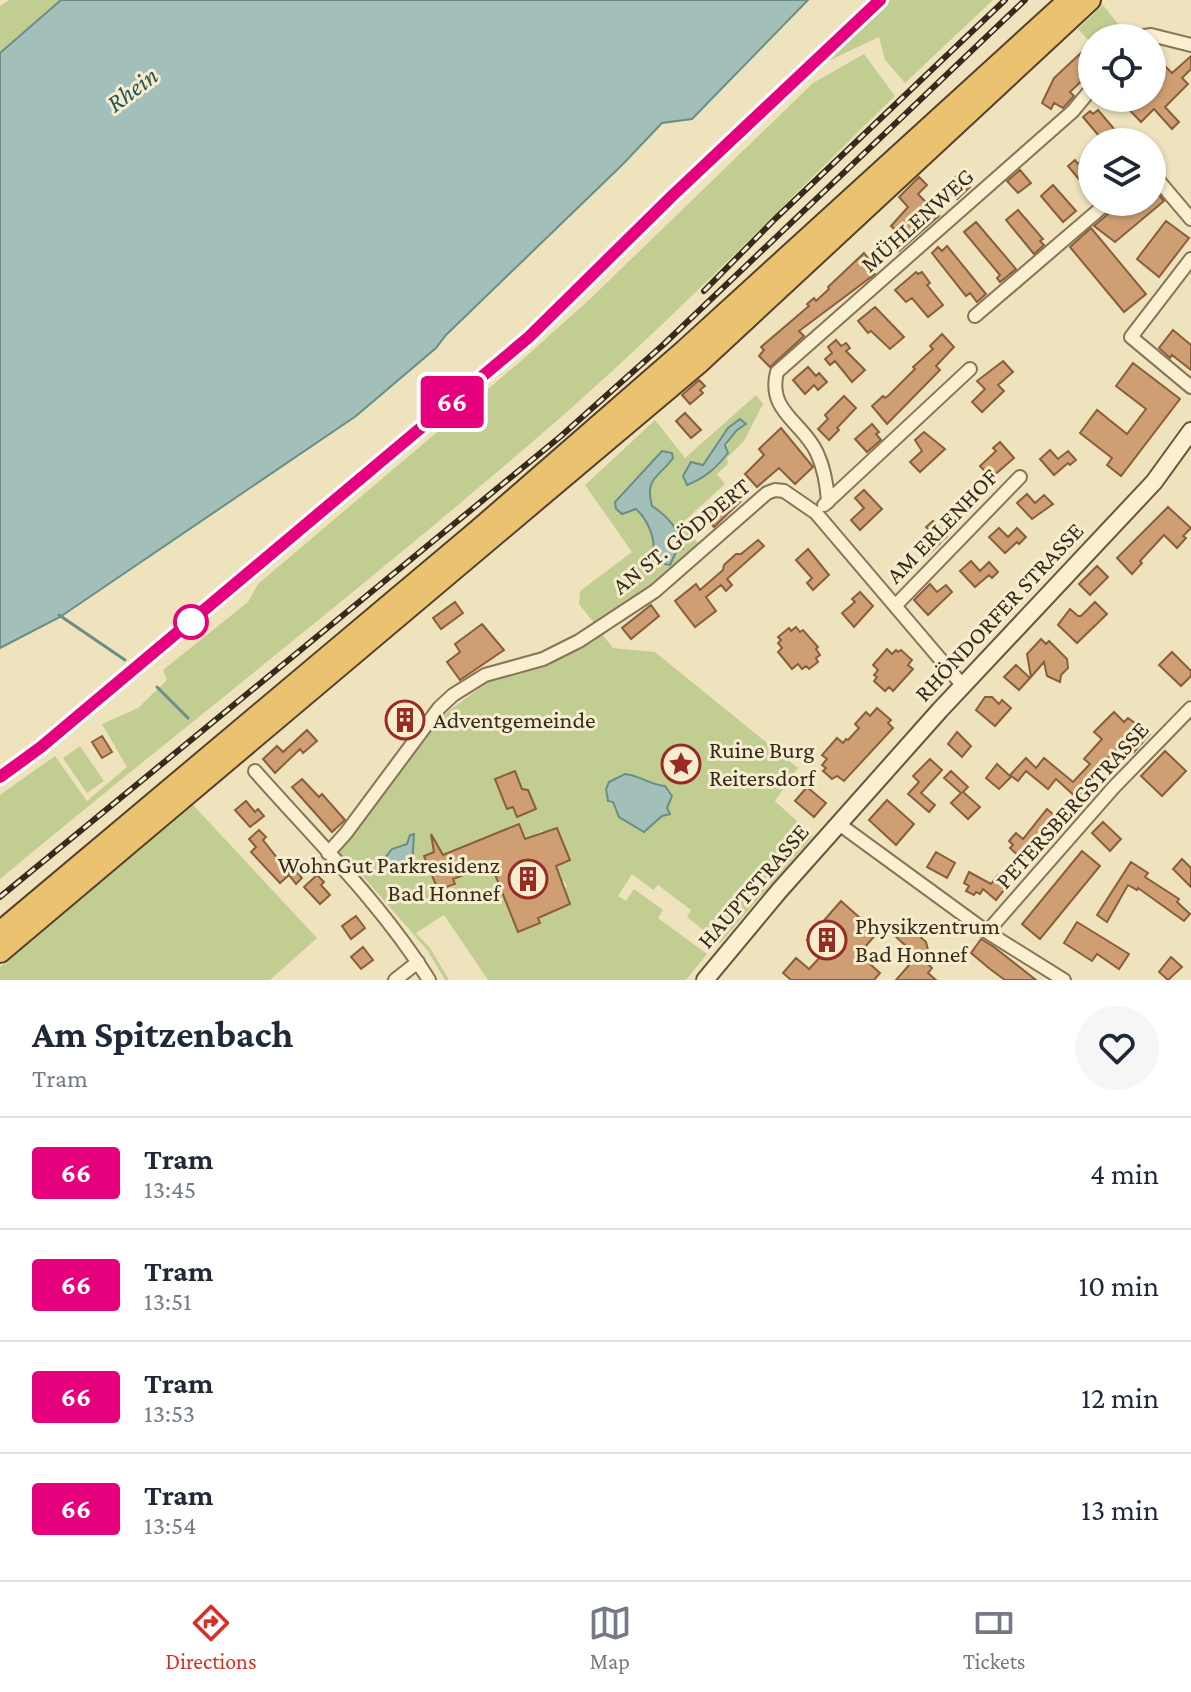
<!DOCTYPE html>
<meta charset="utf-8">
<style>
body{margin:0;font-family:"Crimson Pro",serif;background:#f6f6f7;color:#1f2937;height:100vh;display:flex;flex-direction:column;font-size:30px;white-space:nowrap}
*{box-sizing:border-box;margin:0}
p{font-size:26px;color:#747a83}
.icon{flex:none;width:44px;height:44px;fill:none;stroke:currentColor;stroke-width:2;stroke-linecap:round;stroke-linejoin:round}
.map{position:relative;height:980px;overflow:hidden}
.sheet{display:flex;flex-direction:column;background:#fff;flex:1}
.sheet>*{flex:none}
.badge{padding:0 16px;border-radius:6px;font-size:28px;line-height:52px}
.controls{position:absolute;left:1078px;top:24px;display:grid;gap:16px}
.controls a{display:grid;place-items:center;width:88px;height:88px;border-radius:50%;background:#fff;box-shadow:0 2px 6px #0004;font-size:40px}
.map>.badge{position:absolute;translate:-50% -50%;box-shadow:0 0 0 4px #fff}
.round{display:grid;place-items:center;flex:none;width:84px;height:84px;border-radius:42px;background:#f6f6f7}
.overview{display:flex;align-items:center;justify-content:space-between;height:136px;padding:0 32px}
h1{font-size:38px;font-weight:700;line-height:60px}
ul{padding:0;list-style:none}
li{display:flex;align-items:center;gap:24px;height:112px;padding:0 32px;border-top:2px solid #e0e1e3}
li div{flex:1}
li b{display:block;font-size:30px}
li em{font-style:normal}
li .badge{min-width:88px;font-weight:700;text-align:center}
.tabs{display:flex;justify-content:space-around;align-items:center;height:112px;border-top:2px solid #e0e1e3;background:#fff;font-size:22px;color:#747a83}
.tabs a{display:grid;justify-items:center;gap:4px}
.tabs .active{color:#d93025}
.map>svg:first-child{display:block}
</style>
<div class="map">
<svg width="1191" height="980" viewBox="0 0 1191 980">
<rect width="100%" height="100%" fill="#efe3be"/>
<!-- green -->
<path fill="#c2cd92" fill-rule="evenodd" d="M9,0H61L0,53V6Z
M889,0H993L905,83L885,60L879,37L828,61Z
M1103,5L1119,25L1144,30L1119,38H1092V44L1078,29Z
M864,54L895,96C787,201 682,310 569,410C384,572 189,722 0,879V795L55,756L87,801L127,767L102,724L138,708L167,680L163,670L248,602L258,584L521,361L590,299L813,83Z
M756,395L763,404L744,441L727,458L728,464L717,474L725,484L680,525L700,545L660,579L595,624L579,604L580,591L632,552L585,485L655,420L685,458ZM737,430C719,453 727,463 699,480L692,462L702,465L722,435ZM662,451L671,463C654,474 646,486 652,506C667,516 675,528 683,543L673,557L653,553C658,528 638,510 621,495Z
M602,634L613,648L655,652L798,768L775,801L813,836L720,943L687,917L691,910L658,885L653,890L632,874L618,896L626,901L634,889L663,910L658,918L707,954L686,980H488L444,915L416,933L430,948L449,980H445L428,951L361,874L354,879L333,853L443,715L499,674L550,663ZM514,771L522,789L528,790L536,809L513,807L495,779ZM518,824L525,839L542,831L544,833L562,882L564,881L567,887L564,888L570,904L538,918L540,923L518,932L496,878L500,876L496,865L488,869L487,866L453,879L455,886L439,890L424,858L439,847L443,855Z
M80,746L104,781L87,793L63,758Z
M193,805L317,938L270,980H0V967Z"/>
<!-- water -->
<path fill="#a2c0b9" stroke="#698e87" stroke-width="2" d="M61,0H808L692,119L662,123L622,165L446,335L436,348L356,416L60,617L0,648V53Z
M740,419L746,424L737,430L725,445L728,453C716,468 705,478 687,485L683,476L691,462L703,465L728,428Z
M662,451L672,453L673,458C660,477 644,477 652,506C666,515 682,531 683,549L677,550L670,565L648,561L647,556L653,553C656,538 647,519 636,509L622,514L616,509L615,502Z
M625,774C641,776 651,785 665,786L672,796L667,808L670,814L662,816L644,832L619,817L613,802L608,801L606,789L609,782Z
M414,834L412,866C404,873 399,873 389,869L385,858L392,849L407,844L410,835Z"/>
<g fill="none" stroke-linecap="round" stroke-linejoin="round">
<!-- stream -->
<path stroke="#698e87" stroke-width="3" d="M59,615L125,660
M157,687L188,718"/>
</g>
<!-- building -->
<path fill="#cf9f73" stroke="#885e3b" stroke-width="2" d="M1082,52L1092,63V71L1070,92L1074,96L1063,108L1054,103L1051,109L1042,103L1054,78Z
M1191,56V69L1182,78L1188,84L1165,107L1179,122L1172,129L1154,109L1141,122L1118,98H1152V93L1158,87L1152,81L1158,73L1154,70L1162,63L1172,73Z
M1098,110L1115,130L1113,132L1121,142H1104L1083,117L1090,111L1093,114Z
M1084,159L1092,169V195L1068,166L1075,160L1078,164Z
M1020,170L1031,183L1018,193L1007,181Z
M958,175L970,187L957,199L945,187Z
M919,177L927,185L918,194L939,216L899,251L888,239L896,231L891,226L908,207L899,197Z
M1053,185L1076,211L1063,222L1041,196Z
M1152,187L1164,201L1115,242L1094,226L1114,209L1117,202H1152Z
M1018,210L1043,239L1040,241L1044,245L1034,254L1006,220Z
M1166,221L1189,238L1159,277L1137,259Z
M976,222L1016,269L1000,282L997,278L1000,275L964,232Z
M1091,228L1146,294L1124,312L1070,247Z
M947,246L986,294L977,302L970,293L966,296L932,253L938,247L942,251Z
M864,253L872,263L868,266L875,274L799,331L804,336L770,367L759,356L764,350L761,347L809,306L807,304L814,298L816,301L829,289L828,287Z
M916,272L918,274L922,272L930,283L927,285L943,305L928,317L912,298L906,302L895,290Z
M875,307L904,337L890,349L871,331L868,333L858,321Z
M1173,330L1191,345V370L1172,355L1170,358L1159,348Z
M942,334L954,347L936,366L940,370L887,424L872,406L883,396L885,398L889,395L915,369L913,367L933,349L930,346Z
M836,340L841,346L846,343L850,348L846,351L865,370L852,382L835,361L830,365L825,359L832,353L828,347Z
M1003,361L1013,372L998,385L1004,391L982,412L972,402L985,389L977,381Z
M1133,363L1180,399L1121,476L1107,465L1112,458L1080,433L1097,410L1127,434L1146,409L1116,386Z
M808,367L816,376L819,373L827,382L818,390L814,385L805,394L793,380Z
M699,380L705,386L700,390L703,393L690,404L682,395Z
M844,396L856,408L837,428L839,430L829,440L818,429L828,419L825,415Z
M685,413L701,430L691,438L676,421Z
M872,424L879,432L876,434L881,440L867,452L855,439Z
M781,428L813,467L795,484L779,468L757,487L745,474L764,455L759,449Z
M924,432L945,449L920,472L910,462L922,451L915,440Z
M1000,442L1014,458L991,478L980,466L996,451L993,448Z
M1050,450L1058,459L1068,451L1076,460L1070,465L1068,463L1054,475L1040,459Z
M864,490L882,509L860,530L851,520L864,508L855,498Z
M726,494L731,498L735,494L741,501L714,527L707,519L711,516L707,511Z
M1027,494L1035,503L1044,495L1053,504L1032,519L1017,503Z
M1168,507L1191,528L1183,536L1186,538L1177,548L1164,535L1140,561L1142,563L1132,574L1117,558Z
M933,521L947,536L926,557L914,545L929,530L926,527Z
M999,528L1008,537L1017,528L1026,537L1019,544L1017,542L1005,553L989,537Z
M758,540L764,546L727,579L732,585L726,591L721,585L706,597L716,611L695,627L675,601L696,584L700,590L723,570L724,565L736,554H741Z
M808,549L829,575L813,590L807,583L812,578L796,560Z
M971,561L980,571L989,562L998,572L992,578L989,575L975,587L960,571Z
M1097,566L1108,577L1090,595L1079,584Z
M930,584L937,592L946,585L952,592L928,615L914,600Z
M860,592L873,606L854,627L842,613L855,602L852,599Z
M455,602L463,613L441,629L433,618Z
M1095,602L1107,614L1077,643L1058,625L1070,609L1078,616H1081Z
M651,605L659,616L631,639L622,628Z
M482,624L504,650L460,680L447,662L460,652L455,644Z
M796,627L800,632L803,630L818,647L816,649L820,655L816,658L818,662L809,669L806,666L802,669L798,664L792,669L778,652L782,648L778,643L781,640L778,637L789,628L791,631Z
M1041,639L1046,644L1049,641L1067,659L1068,668L1061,675L1060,682L1047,676L1044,662L1031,677L1027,654Z
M887,649L892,654L896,650L898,652L901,650L912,660L908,665L913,669L893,691L889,687L885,691L874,681L877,677L874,675L878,670L873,665Z
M1172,652L1191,671V676L1181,686L1159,665Z
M1016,665L1030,678L1019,690L1004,677Z
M985,697H992L999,704L1002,700L1011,708L995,726L976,710Z
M406,707L417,715L404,733L393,724Z
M877,708L891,720L888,723L893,728L844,781L837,776L832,779L823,771L826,768L822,765L827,759L822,755L837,738L843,743L846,739L848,740L859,728L855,724L866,712L870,716Z
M1114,712L1124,722L1128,718L1150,734L1134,752L1124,742L1112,754L1091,776L1100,784L1090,795L1085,790L1077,798L1056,779L1048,789L1026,771L1018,781L1010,775L1026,758L1036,768L1044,758L1073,782L1090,764L1084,759L1102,739L1094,732Z
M307,730L317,741L303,753L300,749L275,773L263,759L277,746L283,752Z
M957,732L971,746L962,757L948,744Z
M102,736L112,752L102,758L92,742Z
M1165,751L1186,771L1162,796L1141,776Z
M930,759L942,770L921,793L935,805L929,812L908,794L919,782L913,776Z
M997,764L1011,777L999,789L986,778Z
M515,771L522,789L528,790L536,809L517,817L513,807L507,809L495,779Z
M951,771L968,787L963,792L980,807L968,819L951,803L961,793L944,778Z
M302,779L319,797L322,794L345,820L332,832L292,787Z
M807,787L826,803L814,817L795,801Z
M887,800L914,824L896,845L869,820Z
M246,801L255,812L258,809L264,816L250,827L235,810Z
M1047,809L1061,821L1053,830L1049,827L1023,860L1010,848L1013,845L1009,841L1016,833L1023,839Z
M1103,822L1121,839L1110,851L1092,833Z
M519,824L525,839L557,828L570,860L556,866L570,904L538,918L540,923L518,932L492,867L488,869L487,866L453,879L455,884L438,890L424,856L434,852L431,834L443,855Z
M259,830L266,837L263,840L290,874L295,870L302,878L296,884L289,875L280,883L251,852L256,847L249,839Z
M1082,851L1100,866L1040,939L1022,924Z
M936,852L955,863L947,878L927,867Z
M1182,859L1191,868V887L1173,869Z
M1131,862L1148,873L1145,877L1179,899L1177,902L1190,914L1184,921L1138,888L1137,890L1128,885L1107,922L1097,915Z
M969,872L991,884L998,875L1009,884L996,900L983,889L980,894L976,892L974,895L966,891L969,886L964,883Z
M317,875L324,882L321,885L330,895L320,904L304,887Z
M841,901L877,933L859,954L880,973L874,980H791L783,973L796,958L809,969L823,954L807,940Z
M356,916L365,928L351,939L342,926Z
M1077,922L1129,954L1119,969L1097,954L1092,961L1064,943Z
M906,924L926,942L929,954L927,963L932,968L928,973L936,980H896L917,956L895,936Z
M981,939L994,947L1036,980H1005L990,969L971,953Z
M363,947L373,960L361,969L351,957Z
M1171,957L1182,967L1168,980L1159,972Z"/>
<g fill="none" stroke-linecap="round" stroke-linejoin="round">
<!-- minor casing -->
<g stroke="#887456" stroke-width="16">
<path id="minor" d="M1132,38L1151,35L1191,45
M1152,173L1191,219
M1191,259L1131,337L1191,387
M975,316L1108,202
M828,502C827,485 824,468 817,453C803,422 767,412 777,372L1073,111L1092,88
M824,505L970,369
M895,606L1020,477
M255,771C314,838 382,904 429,980
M839,824L987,932L1064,980
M328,853L346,833L439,708L453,695L485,675L543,659L579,641L655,591L767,493L775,490L784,491L816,513L964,687
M987,932L1114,787L1191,708
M395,980L418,962"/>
</g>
<!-- secondary casing -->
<g stroke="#69553a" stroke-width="20">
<path id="secondary" d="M705,980L779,891L940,710L1154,482L1191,431"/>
</g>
<!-- trunk casing -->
<g stroke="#55412b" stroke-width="24">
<path id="trunk" d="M0,932L476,532L685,350L1069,0
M0,952L700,362L1090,0"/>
</g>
<!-- minor -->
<use href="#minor" stroke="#faf0d1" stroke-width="12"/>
<!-- secondary -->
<use href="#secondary" stroke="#faf0d1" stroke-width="16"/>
<!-- trunk -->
<use href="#trunk" stroke="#ebc270" stroke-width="20"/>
<!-- tram -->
<path stroke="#372a1c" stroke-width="2" d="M0,777L41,747L529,337L672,196L880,0"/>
<!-- rail casing -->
<g stroke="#372a1c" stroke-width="6">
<path id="rail" d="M704,291L775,219L1005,0
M0,897L561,436L664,344L1025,0"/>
</g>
<!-- rail -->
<use href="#rail" stroke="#f6edce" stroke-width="3" stroke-dasharray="9" stroke-linecap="butt"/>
</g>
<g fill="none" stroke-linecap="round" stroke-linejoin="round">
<!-- line casing -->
<g stroke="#fff" stroke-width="18">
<path id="line" d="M0,777L41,747L529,337L672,196L880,0"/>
</g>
<!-- line -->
<use href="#line" stroke="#e5007d" stroke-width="12"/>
</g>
<!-- icons -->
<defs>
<g id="building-ring" transform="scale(2)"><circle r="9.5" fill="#f6edce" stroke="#992b25" stroke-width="1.5"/><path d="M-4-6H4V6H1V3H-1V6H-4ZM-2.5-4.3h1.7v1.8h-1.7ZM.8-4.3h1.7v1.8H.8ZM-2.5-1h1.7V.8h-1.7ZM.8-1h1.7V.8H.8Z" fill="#992b25"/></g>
<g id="sight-ring" transform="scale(2)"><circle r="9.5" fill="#f6edce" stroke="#992b25" stroke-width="1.5"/><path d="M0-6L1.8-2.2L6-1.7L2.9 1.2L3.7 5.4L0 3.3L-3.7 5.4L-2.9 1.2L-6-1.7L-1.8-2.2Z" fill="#992b25"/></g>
</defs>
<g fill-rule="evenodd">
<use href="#building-ring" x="405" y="720"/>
<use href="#sight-ring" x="681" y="764"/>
<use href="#building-ring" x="528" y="879"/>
<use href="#building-ring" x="827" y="940"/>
</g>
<!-- markers -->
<circle fill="#fff" stroke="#e5007d" stroke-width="4" cx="191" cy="622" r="16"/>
<g text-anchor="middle" stroke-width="6" stroke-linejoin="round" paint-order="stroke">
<!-- street labels -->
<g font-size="24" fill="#372a1c" stroke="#f6edce">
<text transform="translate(917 220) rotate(-42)" y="8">MÜHLENWEG</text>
<text transform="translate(942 526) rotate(-46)" y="8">AM ERLENHOF</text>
<text transform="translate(681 536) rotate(-39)" y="8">AN ST. GÖDDERT</text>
<text transform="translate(999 612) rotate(-47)" y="8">RHÖNDORFER STRASSE</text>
<text transform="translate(1072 805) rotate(-48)" y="8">PETERSBERGSTRASSE</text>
<text transform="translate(753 886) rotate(-49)" y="8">HAUPTSTRASSE</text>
</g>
<!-- poi labels -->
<g font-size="24" fill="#372a1c" stroke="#f6edce" text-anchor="start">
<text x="433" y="728">Adventgemeinde</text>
<text x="709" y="758">Ruine Burg<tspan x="709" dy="28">Reitersdorf</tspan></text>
<text x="500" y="873" text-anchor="end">WohnGut Parkresidenz<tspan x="500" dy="28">Bad Honnef</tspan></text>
<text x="855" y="934">Physikzentrum<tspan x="855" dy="28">Bad Honnef</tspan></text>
</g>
<!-- water labels -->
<g font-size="26" font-style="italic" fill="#2a5757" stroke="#f6edce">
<text transform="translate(132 89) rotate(-37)" y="9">Rhein</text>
</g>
</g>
</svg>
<div class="controls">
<a><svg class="icon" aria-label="locate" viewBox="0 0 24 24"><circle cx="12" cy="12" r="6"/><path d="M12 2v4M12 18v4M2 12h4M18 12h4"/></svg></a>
<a><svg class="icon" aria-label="layers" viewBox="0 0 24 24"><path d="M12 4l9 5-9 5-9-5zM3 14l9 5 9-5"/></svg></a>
</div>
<b class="badge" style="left:452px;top:402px;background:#e5007d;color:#fff">66</b>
</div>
<section class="sheet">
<div class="overview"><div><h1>Am Spitzenbach</h1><p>Tram</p></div><a class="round"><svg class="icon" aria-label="heart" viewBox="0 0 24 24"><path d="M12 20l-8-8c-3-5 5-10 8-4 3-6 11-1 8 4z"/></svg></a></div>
<ul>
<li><span class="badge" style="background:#e5007d;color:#fff">66</span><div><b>Tram</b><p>13:45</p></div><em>4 min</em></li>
<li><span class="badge" style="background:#e5007d;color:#fff">66</span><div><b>Tram</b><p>13:51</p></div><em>10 min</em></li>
<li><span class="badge" style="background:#e5007d;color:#fff">66</span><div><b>Tram</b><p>13:53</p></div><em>12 min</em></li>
<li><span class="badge" style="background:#e5007d;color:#fff">66</span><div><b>Tram</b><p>13:54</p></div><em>13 min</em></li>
</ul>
</section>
<nav class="tabs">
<a class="active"><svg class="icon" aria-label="directions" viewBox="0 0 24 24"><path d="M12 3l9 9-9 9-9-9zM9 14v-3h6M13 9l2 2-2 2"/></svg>Directions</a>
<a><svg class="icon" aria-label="map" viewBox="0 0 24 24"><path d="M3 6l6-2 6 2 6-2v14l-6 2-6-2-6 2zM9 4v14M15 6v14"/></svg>Map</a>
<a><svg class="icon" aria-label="tickets" viewBox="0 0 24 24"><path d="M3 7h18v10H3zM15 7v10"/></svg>Tickets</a>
</nav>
